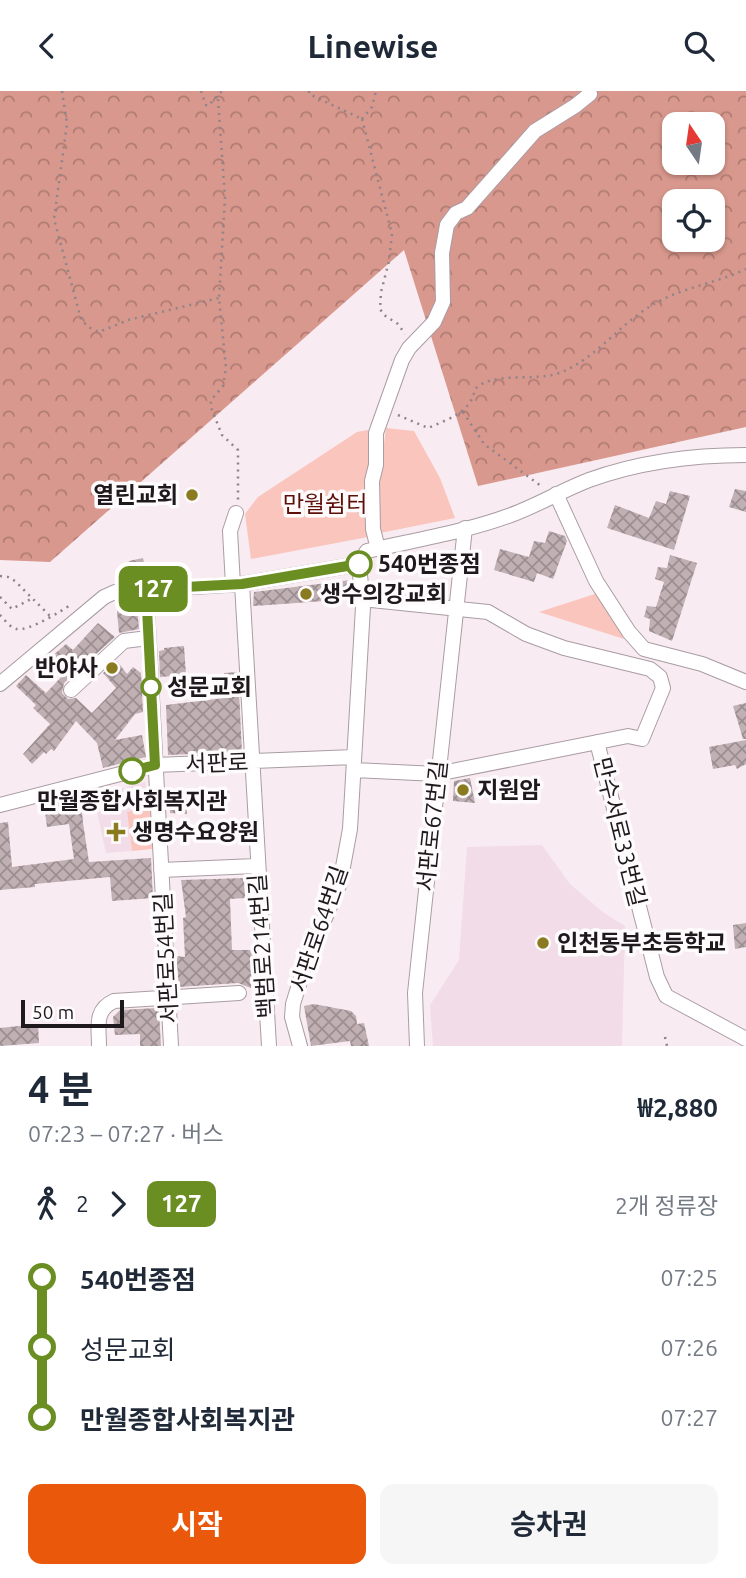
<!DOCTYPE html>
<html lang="ko">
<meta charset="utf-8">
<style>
body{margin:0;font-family:Ubuntu,"Noto Sans KR",sans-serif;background:#f6f6f7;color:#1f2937;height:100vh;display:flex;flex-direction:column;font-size:26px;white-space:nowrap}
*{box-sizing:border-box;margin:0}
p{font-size:23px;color:#747a83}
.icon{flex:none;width:38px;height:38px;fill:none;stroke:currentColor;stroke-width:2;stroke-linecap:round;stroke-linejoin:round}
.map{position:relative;height:955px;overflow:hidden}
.panel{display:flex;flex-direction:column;background:#fff;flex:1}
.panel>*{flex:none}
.badge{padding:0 14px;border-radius:10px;font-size:24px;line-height:46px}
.needle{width:46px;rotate:347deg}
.tools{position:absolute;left:662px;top:21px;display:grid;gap:14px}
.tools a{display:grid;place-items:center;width:63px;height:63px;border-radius:14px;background:#fff;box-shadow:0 2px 5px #0004;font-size:35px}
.scale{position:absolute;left:21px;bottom:18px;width:103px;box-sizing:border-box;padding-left:7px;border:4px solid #1e191c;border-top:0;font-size:19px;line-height:24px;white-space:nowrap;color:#1e191c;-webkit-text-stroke:5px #fefbfd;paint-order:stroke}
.map>.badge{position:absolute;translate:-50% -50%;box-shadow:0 0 0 4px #fff}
.legs{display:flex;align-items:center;gap:10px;height:77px;padding:0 28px;font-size:23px}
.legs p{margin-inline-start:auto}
.overview{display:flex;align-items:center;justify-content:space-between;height:119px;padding:0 28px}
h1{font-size:38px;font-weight:700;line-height:52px}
.primary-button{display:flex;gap:14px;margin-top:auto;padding:14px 28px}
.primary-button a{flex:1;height:80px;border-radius:14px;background:#ea580c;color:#fff;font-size:28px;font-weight:700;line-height:80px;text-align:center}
.primary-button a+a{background:#f6f6f7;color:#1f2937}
ul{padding:0 28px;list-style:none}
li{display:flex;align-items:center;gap:24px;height:70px;font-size:26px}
li i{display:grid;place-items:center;width:10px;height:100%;margin:0 9px;background:currentColor}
li i::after{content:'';width:18px;height:18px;margin:-9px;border:5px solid;border-radius:50%;background:#fff}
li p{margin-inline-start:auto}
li:first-child i{background:linear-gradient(#0000 50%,currentColor 0)}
li:last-child i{background:linear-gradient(currentColor 50%,#0000 0)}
header{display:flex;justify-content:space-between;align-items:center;height:91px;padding:0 28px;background:#fff;font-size:32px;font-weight:700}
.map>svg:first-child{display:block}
</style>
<header><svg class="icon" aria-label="back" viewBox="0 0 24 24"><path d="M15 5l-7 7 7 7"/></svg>Linewise<svg class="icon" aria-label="search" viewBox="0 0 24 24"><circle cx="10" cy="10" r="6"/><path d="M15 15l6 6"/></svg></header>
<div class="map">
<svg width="746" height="955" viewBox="0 0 746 955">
<defs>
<pattern id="forest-crowns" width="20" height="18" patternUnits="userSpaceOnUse" patternTransform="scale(1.75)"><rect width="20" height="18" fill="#d9988d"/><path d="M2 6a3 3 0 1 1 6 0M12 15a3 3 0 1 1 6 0" fill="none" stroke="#af7b72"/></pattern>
<pattern id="building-cross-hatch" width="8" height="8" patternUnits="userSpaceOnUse" patternTransform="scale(1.75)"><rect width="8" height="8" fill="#c0b0b3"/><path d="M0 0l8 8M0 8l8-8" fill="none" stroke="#9b8e91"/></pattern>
</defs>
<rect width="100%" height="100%" fill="#f9ebf2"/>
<!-- built -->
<path fill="#f1dce7" d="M145,691L150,716L127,722L132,760L106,762L97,721L104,716L102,703Z
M542,754L570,793L604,822L625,835L622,955H433L430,914L459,869L467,756Z"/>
<!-- forest -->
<path fill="url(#forest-crowns)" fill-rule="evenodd" d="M0,0H746V336L478,395L404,159L50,471L0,469ZM674,33H712V72H674ZM674,110H712V149H674Z"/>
<!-- green -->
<path fill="#fac5bc" d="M386,337L414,340L440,387L455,427L380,442L379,393Z
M368,339L371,362L367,382L368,446L251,468L245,423L258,406L357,341Z
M598,502L624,548L539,521Z
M150,716L152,758L132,760L127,721Z"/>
<!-- building -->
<path fill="url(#building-cross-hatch)" d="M735,398L746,400V421L729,416Z
M670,400L690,405L674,459L607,437L615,414L649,427L656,410L666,413Z
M549,440L565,445L567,450L553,488L537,482L534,491L494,479L500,458L529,466L534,450L545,452Z
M670,464L697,472L672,550L649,540L650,528L644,526L647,515L656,516L664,491L655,488L658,476L667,477Z
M143,467L148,489L122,488L129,470Z
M351,489L352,508L253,515L254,501Z
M137,516L139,538L119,542L117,520Z
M98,532L115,546L64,592L62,602L68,608L76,607L92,622L116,597L103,582L117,570L127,583L133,576L141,582L143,621L135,623L115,649L142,644L146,666L103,677L97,652L76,630L54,660L51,658L46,663L44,661L32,673L23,663L50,633L33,617L36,614L16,595L26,584L46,602L66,581L50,567L66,553L73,559Z
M184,555L186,584L160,586L159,560L164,559V557Z
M238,581L242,661L168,664L166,614L225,607L224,582Z
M746,612V648H743L733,615Z
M746,649V673L737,678L735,674L713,678L709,656Z
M470,687L475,712L453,710L454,690Z
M170,706H187V723L170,722Z
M81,708L83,732L89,771L151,767L153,807L112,810L110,786L35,793V796L0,799V732L8,731L12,776L74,768L69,733L47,736L44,713Z
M246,787L245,807L230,808L232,859H254L255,887L252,888L251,897L238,892L179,896L176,865L185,866L183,827L186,826L181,789Z
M746,832V856L735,858L733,834Z
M314,913L351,920L356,925L357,933L364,932L369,955H351L350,950L311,955L304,915Z
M157,917L159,919L161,955H140V943L115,944L113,926L120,919Z
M38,933L39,952L0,955V937Z"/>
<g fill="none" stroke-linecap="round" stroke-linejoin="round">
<!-- minor casing -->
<g stroke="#a99ca3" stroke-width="16">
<path id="minor" d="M556,403L596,490L629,541L644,558L702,573L746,591
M378,458L373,438L372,390L376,374V342L402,269L409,257L434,231L443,211L442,162L447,134L456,122L467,117L535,40L575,15L590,3
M242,493L269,955
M233,494L230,440L236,422
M146,498L171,955
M0,593L104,506L115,501L242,493L359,473L367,460C415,449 465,441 511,424C538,414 563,399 589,389C639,371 693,364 746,364
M71,599L124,550L148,547
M597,651L657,886L666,905L746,948
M354,679L437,683L628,645L642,648L663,597L660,586L650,578L564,557L526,543L488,521L362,508
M0,714L155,674L354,666
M161,779L257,775
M99,955C99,936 94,919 114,910L239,902
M300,955L292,926L293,913L305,874L340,792L350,738L363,516L359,473
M417,955L415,902L465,437"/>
</g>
<!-- path -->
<path stroke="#8e8489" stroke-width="2.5" stroke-dasharray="2 5" stroke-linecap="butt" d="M62,0L67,33L54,128L81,228L88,236L99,241L128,229L219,207
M201,0L206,14L208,15L222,0
M309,0V3L362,28
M218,8L225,107L219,207L226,277L223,295L212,308L210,314L222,344L238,359V409
M362,28L392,143L389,170L381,201L380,218L384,224L398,233L405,243
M362,28L372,16L376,0
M463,321L484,353L541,395
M398,324L428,337C448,328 471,322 475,298C494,279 536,292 562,281C598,266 622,230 656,212C684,196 717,192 746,178
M0,485L8,486L15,490L51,526
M0,506L12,518L33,507
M0,524C4,528 10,537 17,538C30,540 61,520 72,513
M665,946L667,955"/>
<!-- minor -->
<use href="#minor" stroke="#fff" stroke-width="14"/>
</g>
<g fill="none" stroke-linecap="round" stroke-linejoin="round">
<!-- line-1 casing -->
<g stroke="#fff" stroke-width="16">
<path id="line-1" d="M132,680L155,674L146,498L242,493L359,473"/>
</g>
<!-- line-1 -->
<use href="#line-1" stroke="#6b8e23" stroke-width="10"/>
</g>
<!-- markers -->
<g fill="#8a7b21" stroke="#fefbfd" stroke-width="2.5">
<circle cx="192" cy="404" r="7"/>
<circle cx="306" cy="503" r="7"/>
<circle cx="112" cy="577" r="7"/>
<circle cx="463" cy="699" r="7"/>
<path d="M112.5 730.5h7v7h7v7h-7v7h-7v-7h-7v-7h7z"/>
<circle cx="543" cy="852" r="7"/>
</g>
<g fill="#fff" stroke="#6b8e23" stroke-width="3.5">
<circle cx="359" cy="473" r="12"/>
<circle cx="151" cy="596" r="9"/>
<circle cx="132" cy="680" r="12"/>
</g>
<g text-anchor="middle" stroke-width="7" stroke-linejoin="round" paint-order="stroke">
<!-- poi labels -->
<g font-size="23" font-weight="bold" fill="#1e191c" stroke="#fefbfd" text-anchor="start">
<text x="178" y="412" text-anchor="end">열린교회</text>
<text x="320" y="511">생수의강교회</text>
<text x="98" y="585" text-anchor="end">반야사</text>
<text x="477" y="707">지원암</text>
<text x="132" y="749">생명수요양원</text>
<text x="557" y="860">인천동부초등학교</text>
</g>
<!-- park labels -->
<g font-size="23" fill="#5d1008" stroke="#fefbfd">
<text x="325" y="421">만월쉼터</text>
</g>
<!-- stop labels -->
<g font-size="23" font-weight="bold" fill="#1e191c" stroke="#fefbfd" text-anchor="start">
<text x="378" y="481">540번종점</text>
<text x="167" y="604">성문교회</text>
<text x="132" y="718" text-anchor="middle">만월종합사회복지관</text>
</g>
<!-- street labels -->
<g font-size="23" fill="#1e191c" stroke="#fefbfd">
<text transform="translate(217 672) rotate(-2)" y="8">서판로</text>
<text transform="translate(432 735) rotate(-84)" y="8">서판로67번길</text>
<text transform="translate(620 741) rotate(76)" y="8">만수서로33번길</text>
<text transform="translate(319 838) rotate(-71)" y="8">서판로64번길</text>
<text transform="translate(262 855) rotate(-94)" y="8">백범로214번길</text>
<text transform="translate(166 867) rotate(-93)" y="8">서판로54번길</text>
</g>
</g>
</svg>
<div class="tools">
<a><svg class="needle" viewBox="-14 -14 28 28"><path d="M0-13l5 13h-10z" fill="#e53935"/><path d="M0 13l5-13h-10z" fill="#747a83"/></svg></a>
<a><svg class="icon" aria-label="locate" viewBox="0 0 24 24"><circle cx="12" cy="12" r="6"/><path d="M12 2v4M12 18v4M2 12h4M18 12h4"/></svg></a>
</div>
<div class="scale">50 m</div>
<b class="badge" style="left:153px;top:498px;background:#6b8e23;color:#fff">127</b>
</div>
<section class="panel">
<div class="overview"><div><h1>4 분</h1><p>07:23 – 07:27 · 버스</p></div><b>₩2,880</b></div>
<div class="legs"><svg class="icon" aria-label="walk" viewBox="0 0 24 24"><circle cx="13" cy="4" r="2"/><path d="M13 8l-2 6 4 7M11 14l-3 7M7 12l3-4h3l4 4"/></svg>2<svg class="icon" aria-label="forward" viewBox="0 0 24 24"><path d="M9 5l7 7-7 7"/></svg><b class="badge" style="background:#6b8e23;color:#fff">127</b><p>2개 정류장</p></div>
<ul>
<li><i style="color:#6b8e23"></i><b>540번종점</b><p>07:25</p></li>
<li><i style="color:#6b8e23"></i><span>성문교회</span><p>07:26</p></li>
<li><i style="color:#6b8e23"></i><b>만월종합사회복지관</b><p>07:27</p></li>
</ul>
<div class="primary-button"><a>시작</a><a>승차권</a></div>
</section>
